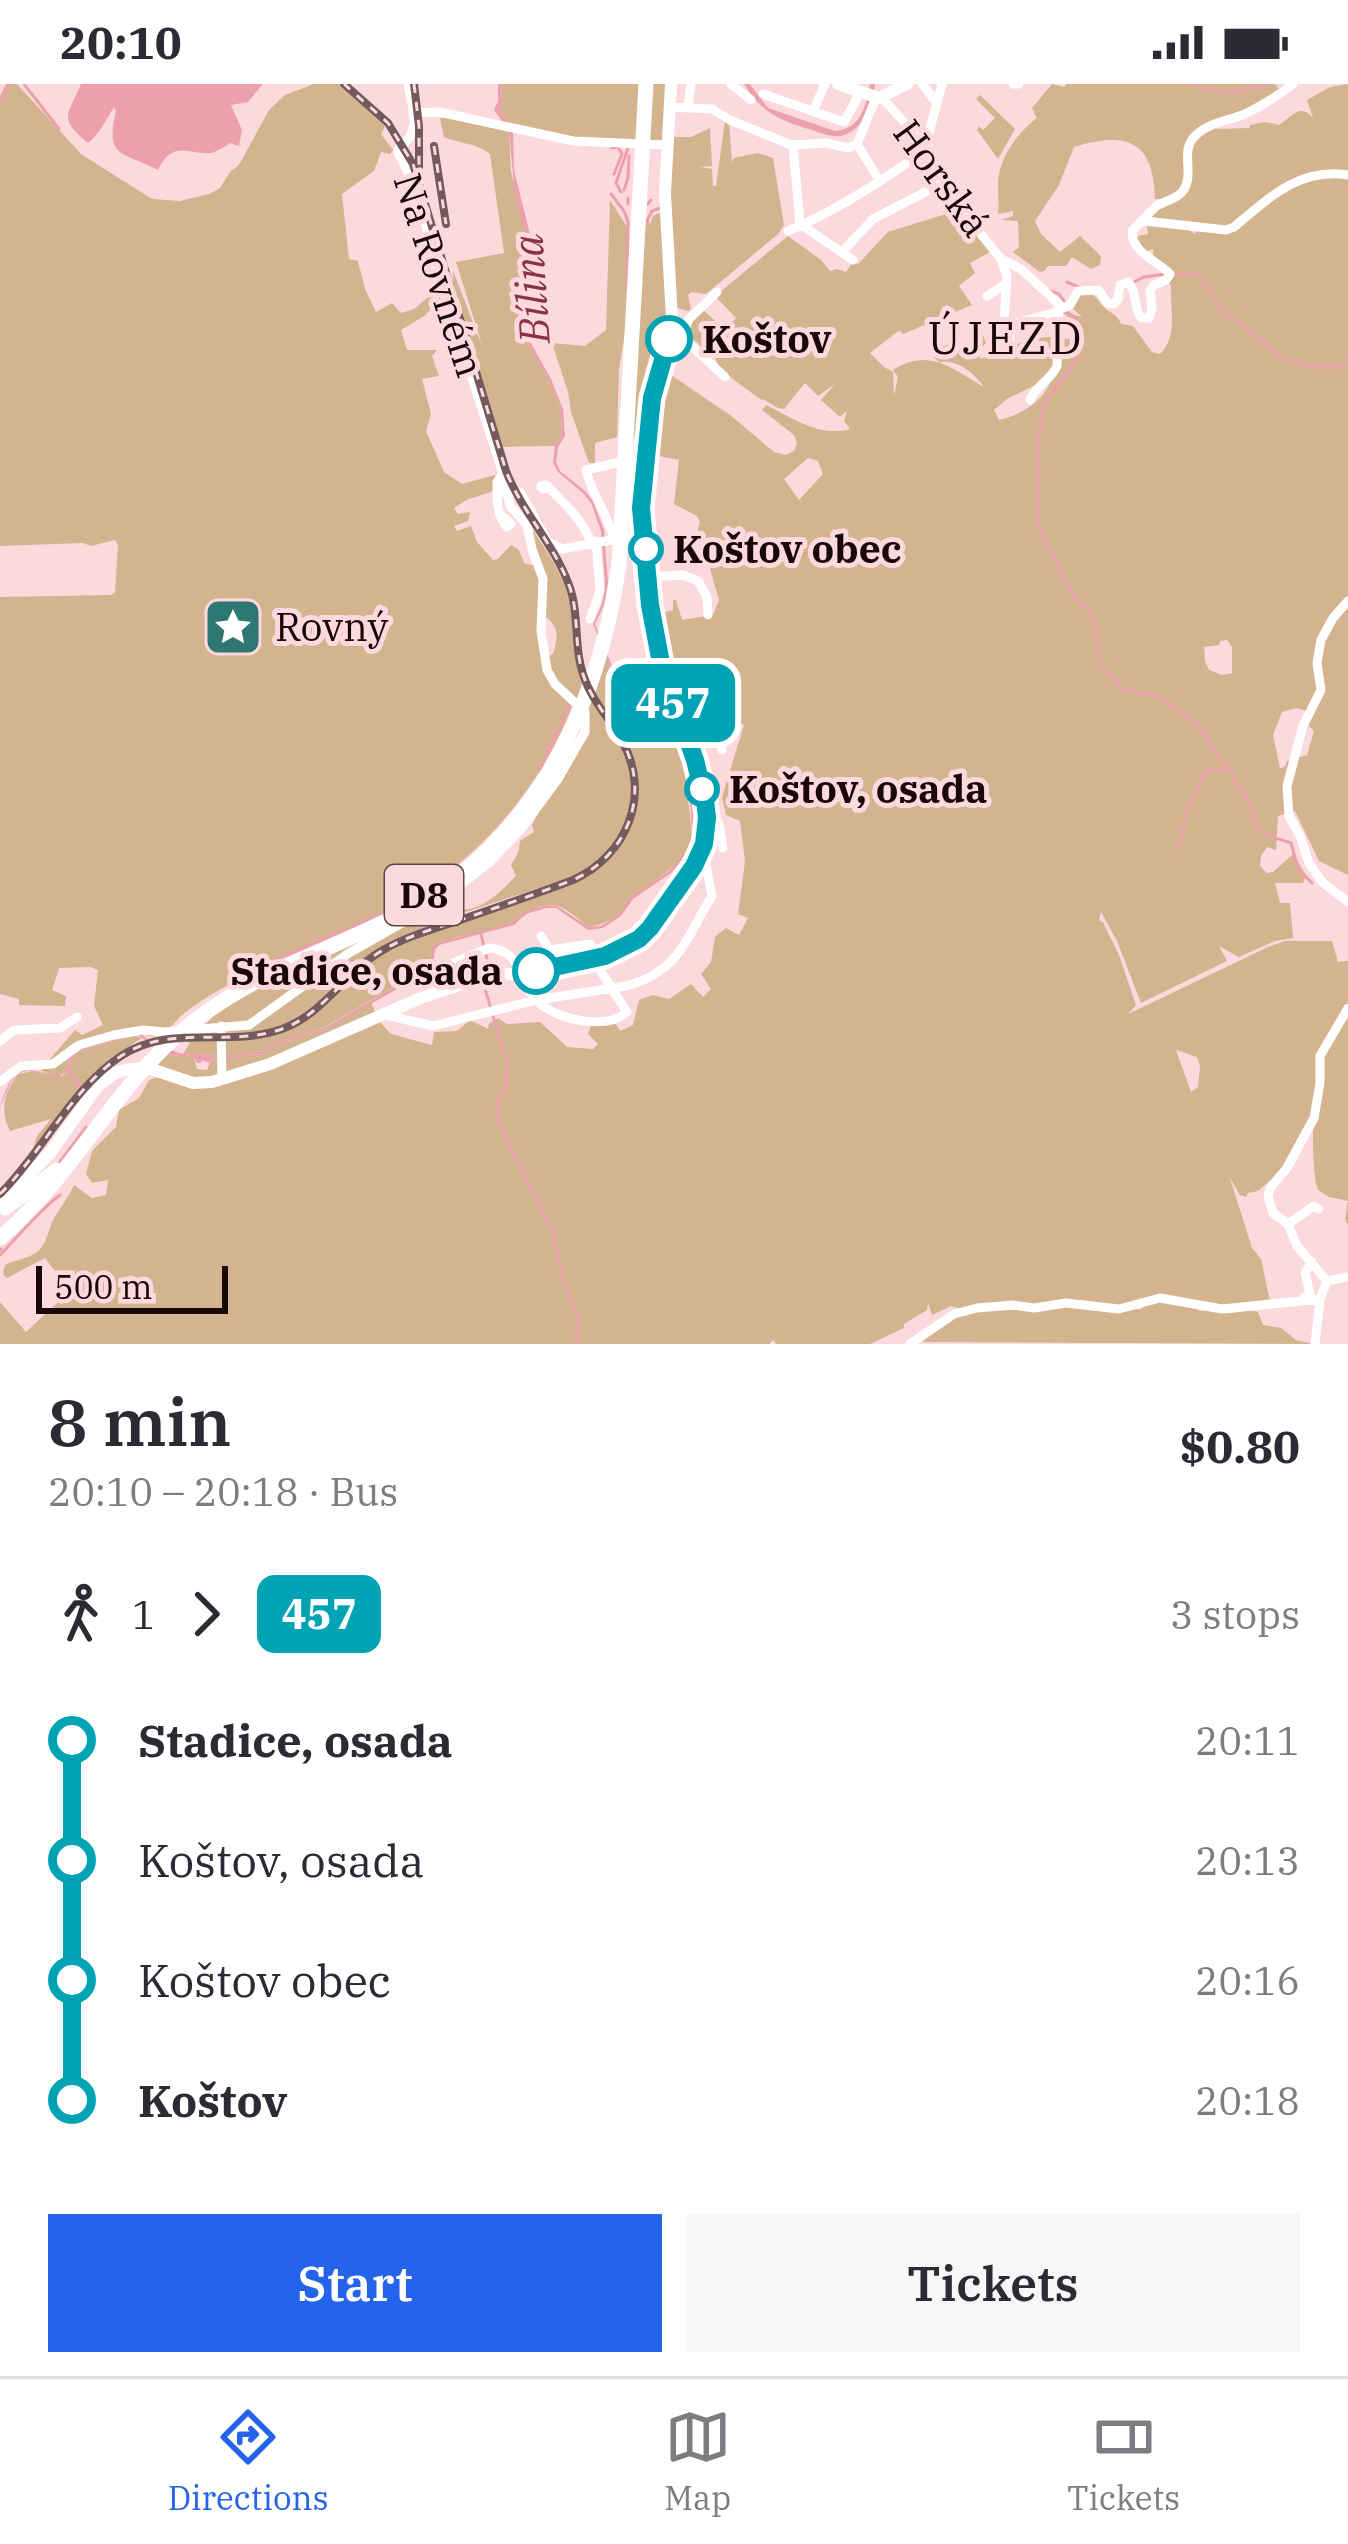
<!DOCTYPE html>
<meta charset="utf-8">
<style>
body{margin:0;font-family:"IBM Plex Serif",serif;background:#f7f7f7;color:#2b2b33;height:100vh;display:flex;flex-direction:column;font-size:45px;white-space:nowrap}
*{box-sizing:border-box;margin:0}
p{font-size:39px;color:#7c7c81}
.icon{flex:none;width:66px;height:66px;fill:none;stroke:currentColor;stroke-width:2;stroke-linecap:round;stroke-linejoin:round}
.map{position:relative;height:1260px;overflow:hidden}
.panel{display:flex;flex-direction:column;background:#fff;flex:1}
.panel>*{flex:none}
.badge{padding:0 24px;border-radius:18px;font-size:42px;line-height:78px}
.scale{position:absolute;left:36px;bottom:30px;width:192px;box-sizing:border-box;padding-left:12px;border:6px solid #19070a;border-top:0;font-size:33px;line-height:42px;white-space:nowrap;color:#19070a;-webkit-text-stroke:9px #fcd9dd;paint-order:stroke}
.map>.badge{position:absolute;translate:-50% -50%;box-shadow:0 0 0 6px #fff}
.legs{display:flex;align-items:center;gap:18px;height:132px;padding:0 48px;font-size:39px}
.legs p{margin-inline-start:auto}
.head{display:flex;align-items:center;justify-content:space-between;height:204px;padding:0 48px}
h1{font-size:66px;font-weight:600;line-height:90px}
.button{display:flex;gap:24px;margin-top:auto;padding:24px 48px}
.button a{flex:1;height:138px;border-radius:0px;background:#2563eb;color:#fff;font-size:48px;font-weight:600;line-height:138px;text-align:center}
.button a+a{background:#f7f7f7;color:#2b2b33}
ul{padding:0 48px;list-style:none}
li{display:flex;align-items:center;gap:42px;height:120px;font-size:45px}
li i{display:grid;place-items:center;width:18px;height:100%;margin:0 15px;background:currentColor}
li i::after{content:'';width:30px;height:30px;margin:-15px;border:9px solid;border-radius:50%;background:#fff}
li p{margin-inline-start:auto}
li:first-child i{background:linear-gradient(#0000 50%,currentColor 0)}
li:last-child i{background:linear-gradient(currentColor 50%,#0000 0)}
.status{display:flex;justify-content:space-between;align-items:center;height:84px;padding:0 60px;background:#fff;direction:ltr}
.status svg{height:33px;fill:currentColor}
.tabs{display:flex;justify-content:space-around;align-items:center;height:168px;border-top:3px solid #e1e1e2;background:#fff;font-size:33px;color:#7c7c81}
.tabs a{display:grid;justify-items:center;gap:6px}
.tabs .current{color:#2563eb}
.map>svg:first-child{display:block}
</style>
<div class="status"><b>20:10</b><svg viewBox="0 0 49 12"><path d="M0 12V9h3v3zM5 12V6h3v6zM10 12V3h3v9zM15 12V0h3v12zM26 1h20v11H26zM47 4h2v5h-2z"/></svg></div>
<div class="map">
<svg width="1348" height="1260" viewBox="0 0 1348 1260">
<rect width="100%" height="100%" fill="#fcd9dd"/>
<!-- green -->
<path fill="#d4b38f" fill-rule="evenodd" d="M6,0H17L81,70L152,115L180,117L209,110L220,104L230,88L239,81L269,26L285,11L314,0H338L385,42L381,50L393,66L390,70L381,68L374,87L342,110L349,175L358,177L365,205L376,228L392,219L401,229L414,225L439,204L443,214L424,232L401,246L407,266H437L432,272L439,292L422,295L431,330L426,347L444,388L462,400L495,391L494,407L466,416L454,424L458,430L470,428L468,437L454,442L457,447L471,442L477,458L493,476L498,475L511,461L519,466L524,479L535,482L540,498L545,588L572,622C540,707 475,780 395,823C352,847 305,862 261,884C235,897 206,912 183,930C176,936 171,945 163,949C153,956 148,950 138,950C122,949 82,963 69,972L66,988L59,992L42,987L41,980L50,975L75,946L82,951L103,941L94,922L98,886L90,883L59,884L52,906L66,912L65,922L19,921V915L0,910V513L111,511L115,508L118,461L115,456L91,462L83,459L0,462V12Z
M501,0H668L662,57L573,54L511,41L499,28L502,19Z
M1052,0L1064,3L1067,0H1275L1280,6L1215,44L1219,45L1249,44L1250,41L1265,38L1279,41C1292,33 1299,18 1313,34L1307,16L1330,3L1348,0V791L1319,777L1295,727L1278,732L1276,766L1267,763L1261,772L1260,782L1267,789L1273,788L1293,770L1306,791L1303,799H1275L1280,819H1290L1293,854L1275,857L1239,873L1219,862L1227,877L1141,919L1117,857L1101,828L1099,836L1103,838L1119,871L1136,921L1128,930L1268,863L1285,857H1332L1338,878L1348,877V920L1324,960L1314,1025L1278,1090L1258,1107L1248,1109L1246,1113L1240,1111L1230,1094L1252,1164L1261,1175L1270,1217L1234,1222L1166,1213L1134,1221H1045L958,1224L951,1222L932,1231L928,1219L927,1226L904,1240V1244L870,1260H776L773,1256L769,1260H0V1218L26,1248L70,1207L45,1174L7,1194L3,1190L5,1181C15,1176 25,1175 34,1170C47,1162 47,1148 53,1136C60,1124 68,1114 74,1101L92,1114L106,1111L108,1096L92,1099L86,1090L92,1067L116,1043L119,1026L139,1014L149,996L164,991L193,1002L378,936L391,950L432,961L434,948L457,947L470,936L488,945L489,940L498,934L507,940L540,938L567,963L593,965L598,960L588,950L592,939L614,937L620,947L633,941L639,916L653,911L669,915L691,900L703,913L711,905L701,890L711,878L715,853L726,844L739,851L748,834L738,830L745,777L740,737L726,731L722,713L744,641L731,634L686,644L667,588L656,531L673,526V516H676L682,536L713,531L719,516L703,460L694,459L700,438L697,432L674,420L679,376L649,370L652,344L659,331L658,315L664,293L671,291L730,331L774,368L786,371L795,366L797,359L794,351L762,326L766,321C793,334 820,354 850,345L844,337L847,327L840,333L821,316L835,300L818,312L805,299L784,325C774,325 769,316 760,315L722,287L712,269L703,268L699,260L684,248L701,224L724,245L736,234L715,212L788,152L821,176L830,187L837,185L846,188L853,178L858,180L888,148L949,129L975,147L990,168L970,179L975,189L959,202L972,221L903,250L900,247L897,248L870,269L884,283L893,288L894,312L898,293L893,286C930,263 952,285 984,303C976,292 964,280 949,278C934,276 947,283 933,273L936,263L945,262L954,256L966,276L976,271V267L980,263L976,245L980,244L986,259L977,268L981,275C1012,262 1042,245 1075,257L1076,239L1059,226L1082,233L1072,224L1079,211L1090,209C1097,213 1098,217 1103,222C1110,230 1117,229 1121,240L1133,242L1152,268L1160,270C1178,253 1170,225 1171,202L1168,197L1171,195L1154,177L1153,165L1145,168L1134,153L1148,150L1147,140L1189,146L1195,150L1198,141L1151,133C1158,123 1170,123 1179,114L1155,115C1154,56 1126,47 1074,63L1059,101L1035,137L1041,150L1060,168L1080,152L1101,172L1100,181L1091,185L1072,173L1066,182H1048L1044,187L1040,188L1013,168L1019,163L1018,137L1002,136L1013,132V127L998,130C999,119 998,110 998,100C998,75 1018,48 1037,34L1032,24ZM1053,292C1046,315 1023,331 999,336L994,326L1007,315ZM808,374L818,377L823,390L799,416L784,395ZM1227,556L1232,563V589L1222,591L1209,586L1205,577L1204,563L1219,561L1220,557ZM1297,624L1306,627L1307,640L1314,647L1307,671L1287,677L1285,683L1280,684L1273,651L1282,628ZM1176,966L1197,973L1200,982L1198,1003L1191,1008Z
M980,11L1015,45L998,75L977,46L979,42L983,46L995,34L976,15Z
M444,32L509,46L511,87L531,167L538,222L526,244L525,255L549,296L561,326L562,351L555,362L501,363L453,204V187L483,264L456,178L504,169L490,70C479,60 458,59 444,53L440,35Z
M725,37L729,38L732,78L734,74L758,69L773,74L784,141L778,150L706,210L691,208L688,211L691,225L688,227L677,224L670,155V53H691L710,44L712,82L700,83L712,85L713,102H716Z
M610,116L627,143L629,156L626,242L619,285L617,353L595,359V379H589L571,328L568,308L552,259L585,262L606,246Z
M659,129L662,132L667,242L659,245L666,249L646,336H640L630,367L643,142L647,134L650,140L653,132Z
M530,441C546,467 566,493 571,524C575,546 572,568 579,589C587,617 608,638 621,662C647,711 623,765 578,790C518,813 454,829 396,855C347,877 323,931 270,945C246,951 221,948 196,948L212,934L213,927L240,910L444,817L459,827C486,824 498,810 516,792L511,781L518,769L520,757L534,748L532,741L536,733L585,654L590,638L587,628L555,598L547,573L553,570C558,554 560,541 543,531L547,508Z
M606,570L616,602L683,662L687,673L688,715L693,756C681,782 658,794 636,810C622,820 635,813 623,826C615,835 600,842 589,843C580,837 567,824 557,822C538,817 528,831 514,839C487,852 456,848 432,865L430,881L425,885L325,943L278,958L262,967L234,971L183,970L190,959L183,954C233,955 282,960 321,923C344,903 363,878 390,864C436,841 488,828 536,812C556,805 577,799 595,787C634,761 648,708 629,665C621,646 606,629 595,611Z
M371,918L376,930L265,978L202,996L156,983L166,970L194,974L197,985L207,986L211,976L263,970L279,960L327,945Z
M1348,927V1140L1345,1136L1348,1117L1329,1113L1318,1106C1309,1080 1313,996 1324,970C1329,955 1340,940 1348,927Z
M133,951L142,954L108,976L94,990L33,1065L37,1052L51,1035L10,1047C0,1028 3,1009 18,990L33,987L63,994C71,987 69,976 77,968Z
M1150,1217L1195,1222L1200,1227C1210,1225 1216,1228 1225,1229C1236,1230 1247,1225 1258,1228L1263,1241L1281,1244L1296,1256L1313,1260L922,1258L939,1242L968,1228L1075,1222L1107,1228L1141,1225Z"/>
<!-- water -->
<path fill="#eba0ac" d="M81,0H262V1L248,18L231,21L242,46L239,62L230,59C228,61 214,69 211,69C189,72 174,54 158,86C124,68 104,75 116,27L114,23C106,36 100,49 88,59C57,34 68,31 81,0Z
M498,0H501L502,19L499,28L510,39L513,47L514,86L534,166L538,201L540,223L529,245L528,254L551,295L563,325L565,352L558,363L556,378L560,387L585,407L593,417L604,446L608,499L604,521L595,540L623,609L685,661L690,672L695,761L671,789L633,815L621,832L603,844L588,846L556,824H546L526,830L514,841L439,861L435,866L433,882L427,888L327,945L279,960L263,970L211,976L209,979L202,976L201,979H197L194,974L166,970L139,952L133,951L77,968C69,976 71,987 63,994C48,992 25,979 13,995C7,1003 5,1015 0,1023C14,979 20,983 62,992L66,988L69,973L82,963L140,949L156,962L183,970L234,971L262,967L277,958L326,943L425,885L430,881L432,865L437,859L513,839L524,828L546,821L557,822L589,843L601,842L619,830L631,813L669,787L693,760L687,673L683,662L621,610L593,540L602,520L605,499L601,447L591,419L583,409L558,388L553,379L555,362L562,352L561,326L549,296L525,255L526,244L538,222L531,167L515,110L509,47L494,26L498,17Z
M744,0H750L768,24L835,47C861,45 866,22 870,0H875C873,20 863,48 840,52C830,53 821,49 812,46C780,37 762,29 744,0Z"/>
<g fill="none" stroke-linecap="round" stroke-linejoin="round">
<!-- stream -->
<path stroke="#eba0ac" stroke-width="3" d="M24,0L59,45
M1195,0C1207,6 1220,9 1233,8C1244,6 1250,2 1261,4L1269,0
M0,20L9,0
M612,64L618,63L622,70L614,90
M624,106L628,94L629,72
M621,108L616,99L628,64
M611,110L624,127L628,138L627,205
M628,120V114
M648,120L651,116
M644,143L652,127L660,124
M1173,190H1195L1200,193L1225,230L1244,242L1281,273L1312,283H1348
M1067,198L1081,204
M1134,198L1144,193L1165,190
M1048,206L1059,210L1064,217
M1066,227L1079,237L1080,263L1075,278L1042,323L1038,368L1039,391L1036,439L1070,507L1094,532L1099,577
M1100,581L1121,604L1159,613L1200,642L1214,668L1231,686L1234,698L1245,710L1258,745L1266,751L1291,759L1298,785L1312,799
M539,688L569,621
M1178,764L1188,725L1206,687L1229,684
M481,850L490,888
M490,897L485,905L508,982L507,997L496,1022L500,1041L552,1145L561,1188L578,1235L576,1260
M230,900L273,877L389,827
M68,983L82,1008
M60,1078L86,1043
M0,1166L1,1165
M0,1171C20,1151 37,1128 60,1111"/>
<!-- minor -->
<path stroke="#fff" stroke-width="9" d="M731,0L751,16
M922,0L937,19
M1013,0H1019
M763,10L844,38L860,9
M882,14L928,64L946,107L1001,175L1007,192L1004,237L1010,255
M669,23L712,25L730,36L791,61L826,59L848,64L857,60L876,14
M688,23L691,0
M813,27L825,0
M413,29L439,28L573,57L667,61
M857,60L876,91
M793,61L800,140L853,176
M928,64L927,56L942,0
M1145,137L1226,146L1234,143C1268,115 1299,83 1348,91
M788,147C838,126 884,96 928,64
M842,168L873,135L943,99
M1001,175L1021,185L1063,224L1070,221L1078,207L1099,206L1107,219L1114,220L1118,215L1120,201L1128,198C1138,208 1133,224 1141,234H1149L1152,225L1150,206L1154,201L1166,196L1170,190C1157,176 1132,170 1132,147C1139,140 1152,125 1158,121C1167,116 1177,115 1183,107C1195,90 1180,68 1194,53C1208,38 1228,37 1245,30C1262,22 1279,11 1293,0
M987,212L1007,199
M1005,242L1057,228
M682,253L725,293
M668,261L682,253L689,235L717,208
M1030,316C1036,301 1051,296 1057,282L1059,222
M549,403L543,405L541,402L546,401C563,418 582,435 591,458
M505,409L520,408L548,458L562,465L644,450
M499,429L511,440L507,443C496,431 497,414 497,398L502,392
M614,454C607,430 592,411 586,386L616,379
M648,493L683,491L698,497L707,513L708,531
M1348,517L1333,534L1321,556L1317,579L1321,606L1303,642L1287,702L1289,732L1300,752L1309,779L1322,798L1348,818
M590,535L600,507L596,457
M686,655L695,650L696,645L718,641L722,666
M707,734L719,740L723,764
M541,852L559,881
M550,866L590,860
M436,886L489,864C524,867 517,898 538,918C559,937 607,946 627,928L593,875
M386,931L433,942L536,916L626,902C681,887 686,853 712,812L703,766
M221,942L222,995
M0,957L14,946L60,944L77,933
M0,998L21,982L53,980L79,961L114,951L143,946L164,948L249,941L349,869L437,819L489,779L521,745L558,695L585,648V628L555,600L547,586L541,547L543,495L532,465L527,441L510,422L502,387C483,328 464,268 445,210C429,163 423,112 398,69L399,64C423,47 412,26 408,0
M1288,1140L1314,1122L1319,1125
M1327,1197L1297,1162L1288,1140L1273,1129L1268,1113L1270,1104L1287,1084L1314,1034L1320,999V972L1348,924
M1327,1197L1348,1193
M1304,1213L1310,1210L1305,1189L1312,1178
M910,1260L954,1230L977,1224L1013,1221L1034,1224L1066,1219L1119,1225L1160,1214L1222,1225L1320,1215
M1315,1260L1320,1215L1327,1197"/>
<!-- major -->
<path stroke="#fff" stroke-width="12" d="M838,0L879,14L907,0
M1,1119L50,1069L97,1003L115,989L129,985L148,984L193,999L212,998L270,980L423,913L483,893L499,890H525L615,869L646,849L698,776L706,748L705,716L658,566L649,514L640,418L653,314L668,261L672,235L665,110L671,0"/>
<!-- highway -->
<path stroke="#fff" stroke-width="15" d="M1,1119L5,1124L57,1086
M0,1154C74,1092 114,1002 188,942C251,891 320,870 390,835C529,767 598,629 619,481L646,0"/>
<!-- rail casing -->
<g stroke="#725a5d" stroke-width="8">
<path id="rail" d="M414,0L419,42V84
M434,62L446,140
M0,1110C42,1069 72,1004 121,972C171,939 229,964 282,945C324,930 345,888 383,866C407,852 434,845 460,836C498,823 536,810 573,796C627,772 652,710 622,657C610,635 592,617 584,593C573,563 580,530 569,501C554,460 522,428 506,387L413,80L388,39L344,0"/>
</g>
<!-- rail -->
<use href="#rail" stroke="#fcd9dd" stroke-width="3" stroke-dasharray="9" stroke-linecap="butt"/>
</g>
<g fill="none" stroke-linecap="round" stroke-linejoin="round">
<!-- line-1 casing -->
<g stroke="#fff" stroke-width="27">
<path id="line-1" d="M536,887L605,872L639,855L650,844L694,782L704,760L707,734L705,716L695,676L661,579L650,521L641,424L652,314L669,255"/>
</g>
<!-- line-1 -->
<use href="#line-1" stroke="#00a3b4" stroke-width="18"/>
</g>
<!-- icons -->
<defs>
<g id="sight-square" transform="scale(3)"><rect x="-9" y="-9" width="18" height="18" rx="4" fill="#2f7773" stroke="#fcd9dd"/><path d="M0-6L1.8-2.2L6-1.7L2.9 1.2L3.7 5.4L0 3.3L-3.7 5.4L-2.9 1.2L-6-1.7L-1.8-2.2Z" fill="#fff"/></g>
</defs>
<g fill-rule="evenodd">
<use href="#sight-square" x="233" y="543"/>
</g>
<!-- markers -->
<g fill="#fff" stroke="#00a3b4" stroke-width="6">
<circle cx="669" cy="255" r="21"/>
<circle cx="646" cy="465" r="15"/>
<circle cx="702" cy="705" r="15"/>
<circle cx="536" cy="887" r="21"/>
</g>
<g text-anchor="middle" stroke-width="10" stroke-linejoin="round" paint-order="stroke">
<!-- shield labels -->
<rect fill="#fcd9dd" stroke="#5d4649" stroke-width="3" x="385" y="781" width="78" height="60" rx="9"/>
<g font-size="36" font-weight="bold" fill="#19070a">
<text x="424" y="824">D8</text>
</g>
<!-- street labels -->
<g font-size="39" fill="#19070a" stroke="#fcd9dd">
<text transform="translate(942 94) rotate(54)" y="14">Horská</text>
<text transform="translate(439 191) rotate(72)" y="14">Na Rovném</text>
</g>
<!-- stop labels -->
<g font-size="39" font-weight="bold" fill="#19070a" stroke="#fcd9dd" text-anchor="start">
<text x="702" y="269">Koštov</text>
<text x="673" y="479">Koštov obec</text>
<text x="729" y="719">Koštov, osada</text>
<text x="503" y="901" text-anchor="end">Stadice, osada</text>
</g>
<!-- poi labels -->
<g font-size="39" fill="#19070a" stroke="#fcd9dd" text-anchor="start">
<text x="275" y="557">Rovný</text>
</g>
<!-- water labels -->
<g font-size="42" font-style="italic" fill="#8a3246" stroke="#fcd9dd">
<text transform="translate(531 205) rotate(-94)" y="15">Bílina</text>
</g>
<!-- quarter labels -->
<g font-size="45" letter-spacing="3" fill="#19070a" stroke="#fcd9dd">
<text x="1006" y="270">ÚJEZD</text>
</g>
</g>
</svg>
<div class="scale">500 m</div>
<b class="badge" style="left:673px;top:619px;background:#00a3b4;color:#fff">457</b>
</div>
<section class="panel">
<div class="head"><div><h1>8 min</h1><p>20:10 – 20:18 · Bus</p></div><b>$0.80</b></div>
<div class="legs"><svg class="icon" aria-label="walk" viewBox="0 0 24 24"><circle cx="13" cy="4" r="2"/><path d="M13 8l-2 6 4 7M11 14l-3 7M7 12l3-4h3l4 4"/></svg>1<svg class="icon" aria-label="forward" viewBox="0 0 24 24"><path d="M9 5l7 7-7 7"/></svg><b class="badge" style="background:#00a3b4;color:#fff">457</b><p>3 stops</p></div>
<ul>
<li><i style="color:#00a3b4"></i><b>Stadice, osada</b><p>20:11</p></li>
<li><i style="color:#00a3b4"></i><span>Koštov, osada</span><p>20:13</p></li>
<li><i style="color:#00a3b4"></i><span>Koštov obec</span><p>20:16</p></li>
<li><i style="color:#00a3b4"></i><b>Koštov</b><p>20:18</p></li>
</ul>
<div class="button"><a>Start</a><a>Tickets</a></div>
</section>
<nav class="tabs">
<a class="current"><svg class="icon" aria-label="directions" viewBox="0 0 24 24"><path d="M12 3l9 9-9 9-9-9zM9 14v-3h6M13 9l2 2-2 2"/></svg>Directions</a>
<a><svg class="icon" aria-label="map" viewBox="0 0 24 24"><path d="M3 6l6-2 6 2 6-2v14l-6 2-6-2-6 2zM9 4v14M15 6v14"/></svg>Map</a>
<a><svg class="icon" aria-label="tickets" viewBox="0 0 24 24"><path d="M3 7h18v10H3zM15 7v10"/></svg>Tickets</a>
</nav>
